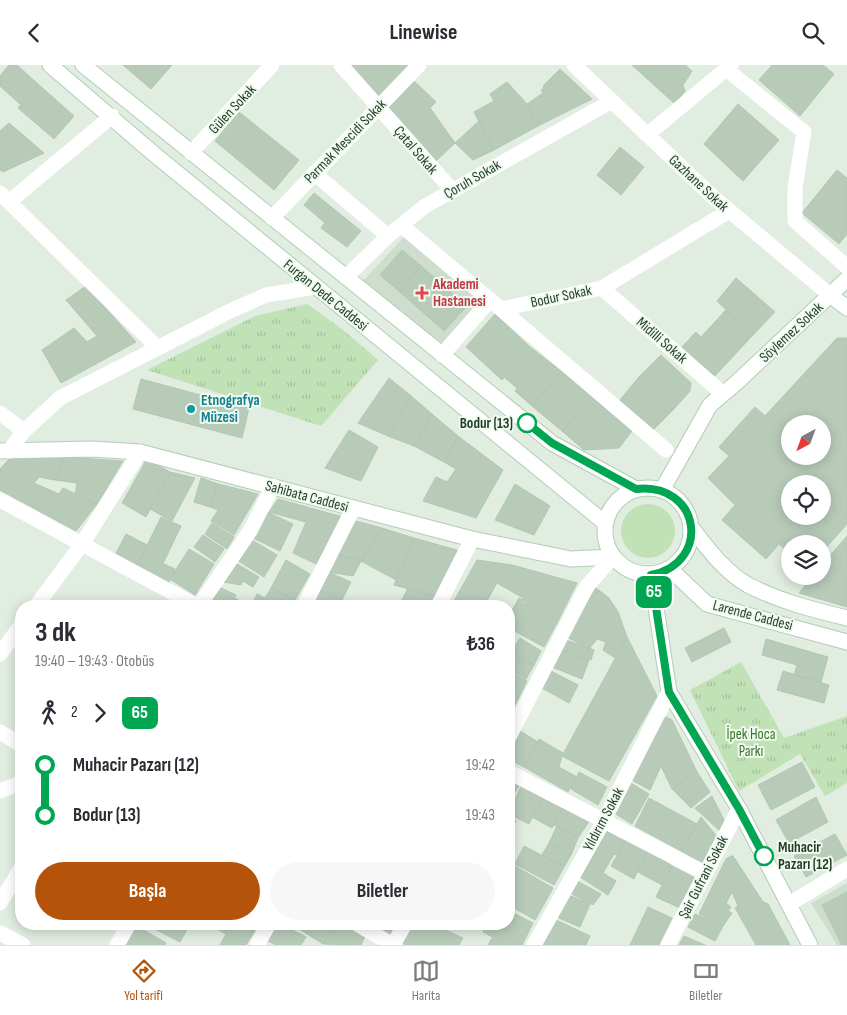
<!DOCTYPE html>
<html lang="tr">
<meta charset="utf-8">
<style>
body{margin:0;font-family:"Sofia Sans Condensed",sans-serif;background:#f7f7f7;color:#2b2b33;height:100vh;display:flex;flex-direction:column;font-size:19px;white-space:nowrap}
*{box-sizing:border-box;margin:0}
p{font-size:16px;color:#7c7c81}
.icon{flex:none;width:28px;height:28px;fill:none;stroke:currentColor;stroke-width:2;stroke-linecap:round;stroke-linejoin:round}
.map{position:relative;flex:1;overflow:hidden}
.drawer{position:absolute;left:15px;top:535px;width:500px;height:330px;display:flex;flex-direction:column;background:#fff;border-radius:20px;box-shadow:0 2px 12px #0003}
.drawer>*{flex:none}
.badge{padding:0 10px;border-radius:8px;font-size:18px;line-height:32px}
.needle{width:32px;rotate:221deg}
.buttons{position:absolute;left:781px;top:350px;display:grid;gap:10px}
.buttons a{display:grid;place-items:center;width:50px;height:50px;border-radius:50%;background:#fff;box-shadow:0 2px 12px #0003;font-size:25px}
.map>.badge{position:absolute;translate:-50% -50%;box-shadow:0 0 0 2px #fff}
.legs{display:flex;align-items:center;gap:8px;height:55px;padding:0 20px;font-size:16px}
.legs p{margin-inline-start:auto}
.overview{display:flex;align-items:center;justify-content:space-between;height:85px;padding:0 20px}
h1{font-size:28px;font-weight:700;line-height:38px}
.cta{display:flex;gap:10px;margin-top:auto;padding:10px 20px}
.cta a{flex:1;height:58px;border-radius:30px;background:#b45309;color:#fff;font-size:20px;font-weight:700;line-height:58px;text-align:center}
.cta a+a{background:#f7f7f7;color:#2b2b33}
ul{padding:0 20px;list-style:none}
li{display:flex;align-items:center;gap:18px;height:50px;font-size:19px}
li i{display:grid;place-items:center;width:8px;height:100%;margin:0 6px;background:currentColor}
li i::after{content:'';width:12px;height:12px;margin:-6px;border:4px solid;border-radius:50%;background:#fff}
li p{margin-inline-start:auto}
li:first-child i{background:linear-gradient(#0000 50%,currentColor 0)}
li:last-child i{background:linear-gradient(currentColor 50%,#0000 0)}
header{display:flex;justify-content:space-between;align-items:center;height:65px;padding:0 20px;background:#fff;font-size:22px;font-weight:700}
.tab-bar{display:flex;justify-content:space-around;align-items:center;height:70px;border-top:1px solid #e1e1e2;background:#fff;font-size:14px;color:#7c7c81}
.tab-bar a{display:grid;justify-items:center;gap:2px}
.tab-bar .on{color:#b45309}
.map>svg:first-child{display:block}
</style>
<header><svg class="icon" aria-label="back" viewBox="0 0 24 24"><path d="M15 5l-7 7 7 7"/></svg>Linewise<svg class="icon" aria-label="search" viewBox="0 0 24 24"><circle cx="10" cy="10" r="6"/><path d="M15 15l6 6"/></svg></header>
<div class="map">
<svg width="847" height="880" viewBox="0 0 847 880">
<defs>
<pattern id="park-tufts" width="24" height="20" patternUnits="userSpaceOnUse" patternTransform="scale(1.25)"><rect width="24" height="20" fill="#c1e1b6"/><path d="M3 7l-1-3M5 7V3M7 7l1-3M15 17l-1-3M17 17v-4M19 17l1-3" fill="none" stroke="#a5c29c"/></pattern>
</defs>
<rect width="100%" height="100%" fill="#e0ede0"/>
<!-- built -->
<path fill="#ceddce" d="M404,172L481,238L442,278L361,218Z
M847,818V880H837L811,838Z"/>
<!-- grass -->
<path fill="#c1e1b6" d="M621 466a27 27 0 1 1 54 0a27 27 0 1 1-54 0Z"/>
<!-- park -->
<path fill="url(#park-tufts)" d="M307,239L342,264L378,295L321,361L147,305L255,251Z
M741,597L784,673L847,651V718L825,731L800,689L739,726L690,625Z"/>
<!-- building -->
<path fill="#b8cbb9" stroke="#b1c7b2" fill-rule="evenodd" d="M9,0H17L38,19L21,40L0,21V11Z
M123,0H172L151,24Z
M348,0H411L378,32Z
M632,0H685L692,6L683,20L685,26L675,39Z
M772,0H823L834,9L800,51L759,15Z
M560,4L592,34L538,61L527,39L543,28L541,25L544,23L543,21Z
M413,15L436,37L430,43L455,78L436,96L386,43Z
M507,17L527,39L538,61L494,85L474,47L494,36L490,29Z
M38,19L74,51L54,74L18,43Z
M738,39L779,75L743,116L704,79Z
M239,47L299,95L274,125L215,76Z
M479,56L494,85L473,95L455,78Z
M9,58L44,88L3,107L0,105V66Z
M620,82L644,102L621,130L597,110Z
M837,105L847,113V169L839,179L802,148Z
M314,128L361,166L347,182L321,163L325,158L304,140Z
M402,185L421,201L400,227L380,210Z
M421,201L467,241L444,266L400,227Z
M736,213L775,247L753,270L717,236Z
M86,221L136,277L61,318L42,285L74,263L87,277L97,271L66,235Z
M726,245L753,270L712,314L680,284L696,267L701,272Z
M495,249L529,281L502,315L466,282Z
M837,273H847V459L822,487V479H790V488L779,479L766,494L722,455L735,440L708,413L729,391L719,382L755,342L765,351ZM790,359H822V391H790ZM790,419H822V451H790Z
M529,281L543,292L518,324L504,312Z
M661,290L691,318L690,326L673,345L639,312Z
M543,292L561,306L532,341L515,326Z
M561,306L592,332L562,366L532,341Z
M639,312L673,345L653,365L619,336Z
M389,313L411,331L388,371L358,358Z
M141,314L249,343L242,373L133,344Z
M411,331L432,349L414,381L388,371Z
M592,332L632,366L619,383L584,385L562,366Z
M432,349L458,371L444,397L414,381Z
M349,365L378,382L361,416L325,403Z
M458,371L503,405L476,453L423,436L436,412L447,417L456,404L444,397Z
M11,392H64L55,415L39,412L34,418L59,429L63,423L97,439L76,466L0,425V404Z
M64,392L123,396L97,439L75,430L77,418L55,415Z
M147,394L170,407L146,452L122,438Z
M170,407L195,413L172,456L150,444Z
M201,413L218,419L210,442L194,437Z
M218,419L258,429L234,470L211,456L218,445L210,442Z
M515,419L550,441L534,470L495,455Z
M278,434L343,452L316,499L293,488L306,457L269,447Z
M265,446L293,459L280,486L253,473Z
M161,452L181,461L157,511L137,501Z
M356,456L382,463L361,496L337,490Z
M212,458L234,472L227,484L205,469Z
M382,463L414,473L396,515L361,496Z
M126,469L147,480L137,501L114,492Z
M203,470L224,484L215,497L194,482Z
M847,471V542L799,528L813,511H822V500Z
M414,473L460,486L435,531L394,520Z
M250,474L277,490L264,512L237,495Z
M189,484L214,499L195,530L170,514Z
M337,490L361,496L353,511L328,507Z
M286,495L310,509L295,535L271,523Z
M477,495L512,500L577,518L558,556L521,536L523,533L497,518L484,541H463L454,536Z
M234,497L259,512L253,522L243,516L241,520L223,517Z
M164,499L175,504L168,519L157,513Z
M328,507L351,517L342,535L320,525Z
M219,522L236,530L230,541H221L212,536Z
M271,523L295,535L292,541H251L257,529L265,533Z
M408,523L435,531L430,541H399Z
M596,523L609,533L618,547L627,572L615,593L603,585L606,577L597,574L589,584L567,572Z
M320,525L340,534L337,541H323L312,536Z
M234,533L251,541H230Z
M519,533L558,556L544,582L509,563V551Z
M724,563L731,577L692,597L685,583Z
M627,572L657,631L609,716L562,691Z
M520,573L541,586L534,600L511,587Z
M563,574L594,585L591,595L560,584Z
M766,574L828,592L821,617L794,610L797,600L762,590Z
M559,584L589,595L582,614L552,602Z
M511,587L534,600L526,614L509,604V592Z
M509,606L527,616L512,646L509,645Z
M551,606L578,620L569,638L542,623Z
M783,606L829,620L824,638L777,625Z
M666,652L672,655L697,707L672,724L661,701L650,725L630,714L659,657Z
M517,664L538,677L524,702L509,694V678Z
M539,674L563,688L559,702L577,712L568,727L524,702Z
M802,697L815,722L771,745L758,720Z
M579,707L607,722L598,740L571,724Z
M697,707L710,727L691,743L672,724Z
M509,712L520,719L509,738Z
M629,717L649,729L632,759L611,746Z
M522,719L544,730L529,759L509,749Z
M544,730L564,740L552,763L532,752Z
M712,731L727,761L720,766L695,743Z
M816,732L828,757L789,778L776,755Z
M649,733L697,759L681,786L635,761Z
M564,740L590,755L578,773L554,760Z
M509,752L516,756L509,768Z
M701,752L718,773L702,799L681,786Z
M557,761L578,773L571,790L549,778Z
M604,762L627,773L617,790L614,789L603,808L616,816L608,830L580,812Z
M835,769L847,790L806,812L794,791Z
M627,773L648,784L634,814L611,801Z
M549,778L571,790L564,802L542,790Z
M524,781L564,802L554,820L515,799Z
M648,784L672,801L662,820L638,807Z
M731,791H733L763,837L768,839L790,880H756L735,843L738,841L732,827L726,838L731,842L728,846L732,848L723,861L699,849L726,794Z
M515,801L553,823L535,855L509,840V812Z
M672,801L695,813L680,843L656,832Z
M577,816L601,829L593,840L570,828Z
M847,827V880H842L822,840Z
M566,829L590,839L580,862L554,851Z
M648,842L672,853L659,880H630Z
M509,846L533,858L522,880H508L483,867L487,859H509Z
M695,849L723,861L715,876L688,862Z
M556,855L590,871L586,880H543Z
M145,859H190L180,877Z
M215,859H240L254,867L246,880H220L226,869L213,862Z
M240,859H258L254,867Z
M275,859H280L306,872L301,880H276L266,875Z
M305,859H336L323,879L301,865Z
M336,859H342L365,871L361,880L323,879Z
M366,859H396L390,873Z
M411,859H432L463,873L459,880H406L402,878Z
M135,860L166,878L165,880H124Z
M684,871L705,880H679Z
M492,873L506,880H488Z"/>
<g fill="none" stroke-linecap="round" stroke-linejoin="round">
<!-- secondary casing -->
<g stroke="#b2ceb4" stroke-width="17">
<path id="secondary" d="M50,0L154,89L605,458
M83,0L552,378L636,424
M830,230L847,243
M0,386L92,384L140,387L472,474L571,494L613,492
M605 466a43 43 0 1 1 86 0a43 43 0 1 1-86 0Z
M662,425L710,340L735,319L847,214
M691,462C707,483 725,507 748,520C779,536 814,545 847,553
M670,504L707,539L847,577
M651,510L669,627L739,744L810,880"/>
</g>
<!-- street -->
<path stroke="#fff" stroke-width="15" d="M341,0L452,125
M574,0L713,132L830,230
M726,4L804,67L795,123V156L847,202
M647,70L731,0
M191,88L272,0
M314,108L388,171
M0,128L157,282
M10,136L112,51
M272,153L419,0
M402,161L501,244L602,223L729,146
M346,212L388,171L425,141L612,36
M602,223L722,328
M501,244L666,385
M442,290L490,235
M0,348L24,366
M9,386L24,366L60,333L230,246L266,230L316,222
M0,435L197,541
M36,541L82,479L140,387
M199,541L250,466L273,421
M304,541L353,444
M438,541L472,474
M0,589L21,560
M0,667L21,680
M509,672L587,521L613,492
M509,707L705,808
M0,726L21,718
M0,838L21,803
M789,839L847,804
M357,859L393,880L405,859
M0,868L23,880
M117,880L129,859
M257,880L269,859
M534,880L603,757L669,627
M668,880L739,744"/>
<!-- secondary -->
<use href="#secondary" stroke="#fff" stroke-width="15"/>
</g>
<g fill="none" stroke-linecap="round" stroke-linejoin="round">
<!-- line-1 casing -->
<g stroke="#fff" stroke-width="11">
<path id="line-1" d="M527,358L552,378L636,424C701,417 712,498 651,510L669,627L739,744L764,791"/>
</g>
<!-- line-1 -->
<use href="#line-1" stroke="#00a651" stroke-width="8"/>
</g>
<!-- markers -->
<path fill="#e0444e" stroke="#f1f9f1" stroke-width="2" d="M419.5 220.5h5v5h5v5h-5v5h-5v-5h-5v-5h5z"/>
<circle fill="#0f9aa8" stroke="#f1f9f1" stroke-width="2" cx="191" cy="344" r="5"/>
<g fill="#fff" stroke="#00a651" stroke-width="2.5">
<circle cx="527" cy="358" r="9"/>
<circle cx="764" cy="791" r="9"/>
</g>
<g text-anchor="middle" stroke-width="4" stroke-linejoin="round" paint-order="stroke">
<!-- street labels -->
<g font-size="15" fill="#1e3f25" stroke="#f1f9f1">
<text transform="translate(232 44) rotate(-47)" y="5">Gülen Sokak</text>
<text transform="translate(345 76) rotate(-46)" y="5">Parmak Mescidi Sokak</text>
<text transform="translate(416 85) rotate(49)" y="5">Çatal Sokak</text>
<text transform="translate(472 114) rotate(-30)" y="5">Çoruh Sokak</text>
<text transform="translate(699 118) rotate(43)" y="5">Gazhane Sokak</text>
<text transform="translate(326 230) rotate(39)" y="5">Furgan Dede Caddesi</text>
<text transform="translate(561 231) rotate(-12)" y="5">Bodur Sokak</text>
<text transform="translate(791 267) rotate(-43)" y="5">Söylemez Sokak</text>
<text transform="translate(662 275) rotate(41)" y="5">Midilli Sokak</text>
<text transform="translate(307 431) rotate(15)" y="5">Sahibata Caddesi</text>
<text transform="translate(753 550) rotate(15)" y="5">Larende Caddesi</text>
<text transform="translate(603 754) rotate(-62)" y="5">Yıldırım Sokak</text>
<text transform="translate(703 812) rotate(-63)" y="5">Şair Gufrani Sokak</text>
</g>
<!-- health labels -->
<g font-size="15" font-weight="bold" fill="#be3a42" stroke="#f1f9f1" text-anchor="start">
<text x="433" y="224">Akademi<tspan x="433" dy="17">Hastanesi</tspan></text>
</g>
<!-- culture labels -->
<g font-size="15" font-weight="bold" fill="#0d838f" stroke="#f1f9f1" text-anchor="start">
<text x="201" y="340">Etnografya<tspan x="201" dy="17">Müzesi</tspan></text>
</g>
<!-- stop labels -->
<g font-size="15" font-weight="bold" fill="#1e3f25" stroke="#f1f9f1" text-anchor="end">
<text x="513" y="363">Bodur (13)</text>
<text x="778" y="787" text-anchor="start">Muhacir<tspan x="778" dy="17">Pazarı (12)</tspan></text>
</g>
<!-- park labels -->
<g font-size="15" fill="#317b24" stroke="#f1f9f1">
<text x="751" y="674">İpek Hoca<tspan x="751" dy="17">Parkı</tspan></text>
</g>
</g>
</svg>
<div class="buttons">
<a><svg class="needle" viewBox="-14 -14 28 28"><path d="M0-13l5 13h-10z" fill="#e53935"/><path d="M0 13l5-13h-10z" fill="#7c7c81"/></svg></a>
<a><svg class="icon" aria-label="locate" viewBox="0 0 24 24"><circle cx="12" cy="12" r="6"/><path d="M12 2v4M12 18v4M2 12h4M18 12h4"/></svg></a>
<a><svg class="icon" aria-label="layers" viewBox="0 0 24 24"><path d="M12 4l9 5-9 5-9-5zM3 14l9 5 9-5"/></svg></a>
</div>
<b class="badge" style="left:654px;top:527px;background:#00a651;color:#fff">65</b>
<section class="drawer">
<div class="overview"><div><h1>3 dk</h1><p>19:40 – 19:43 · Otobüs</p></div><b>₺36</b></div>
<div class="legs"><svg class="icon" aria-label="walk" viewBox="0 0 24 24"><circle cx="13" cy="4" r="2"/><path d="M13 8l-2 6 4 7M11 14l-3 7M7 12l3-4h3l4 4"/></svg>2<svg class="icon" aria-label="forward" viewBox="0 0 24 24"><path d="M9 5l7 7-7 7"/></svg><b class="badge" style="background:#00a651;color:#fff">65</b></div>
<ul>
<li><i style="color:#00a651"></i><b>Muhacir Pazarı (12)</b><p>19:42</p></li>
<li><i style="color:#00a651"></i><b>Bodur (13)</b><p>19:43</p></li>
</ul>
<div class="cta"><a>Başla</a><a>Biletler</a></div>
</section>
</div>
<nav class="tab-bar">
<a class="on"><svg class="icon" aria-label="directions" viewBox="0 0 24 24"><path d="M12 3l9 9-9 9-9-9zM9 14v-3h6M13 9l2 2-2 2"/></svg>Yol tarifi</a>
<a><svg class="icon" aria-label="map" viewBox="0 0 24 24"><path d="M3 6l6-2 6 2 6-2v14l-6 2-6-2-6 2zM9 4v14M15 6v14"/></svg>Harita</a>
<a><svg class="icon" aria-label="tickets" viewBox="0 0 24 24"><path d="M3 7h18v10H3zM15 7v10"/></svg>Biletler</a>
</nav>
